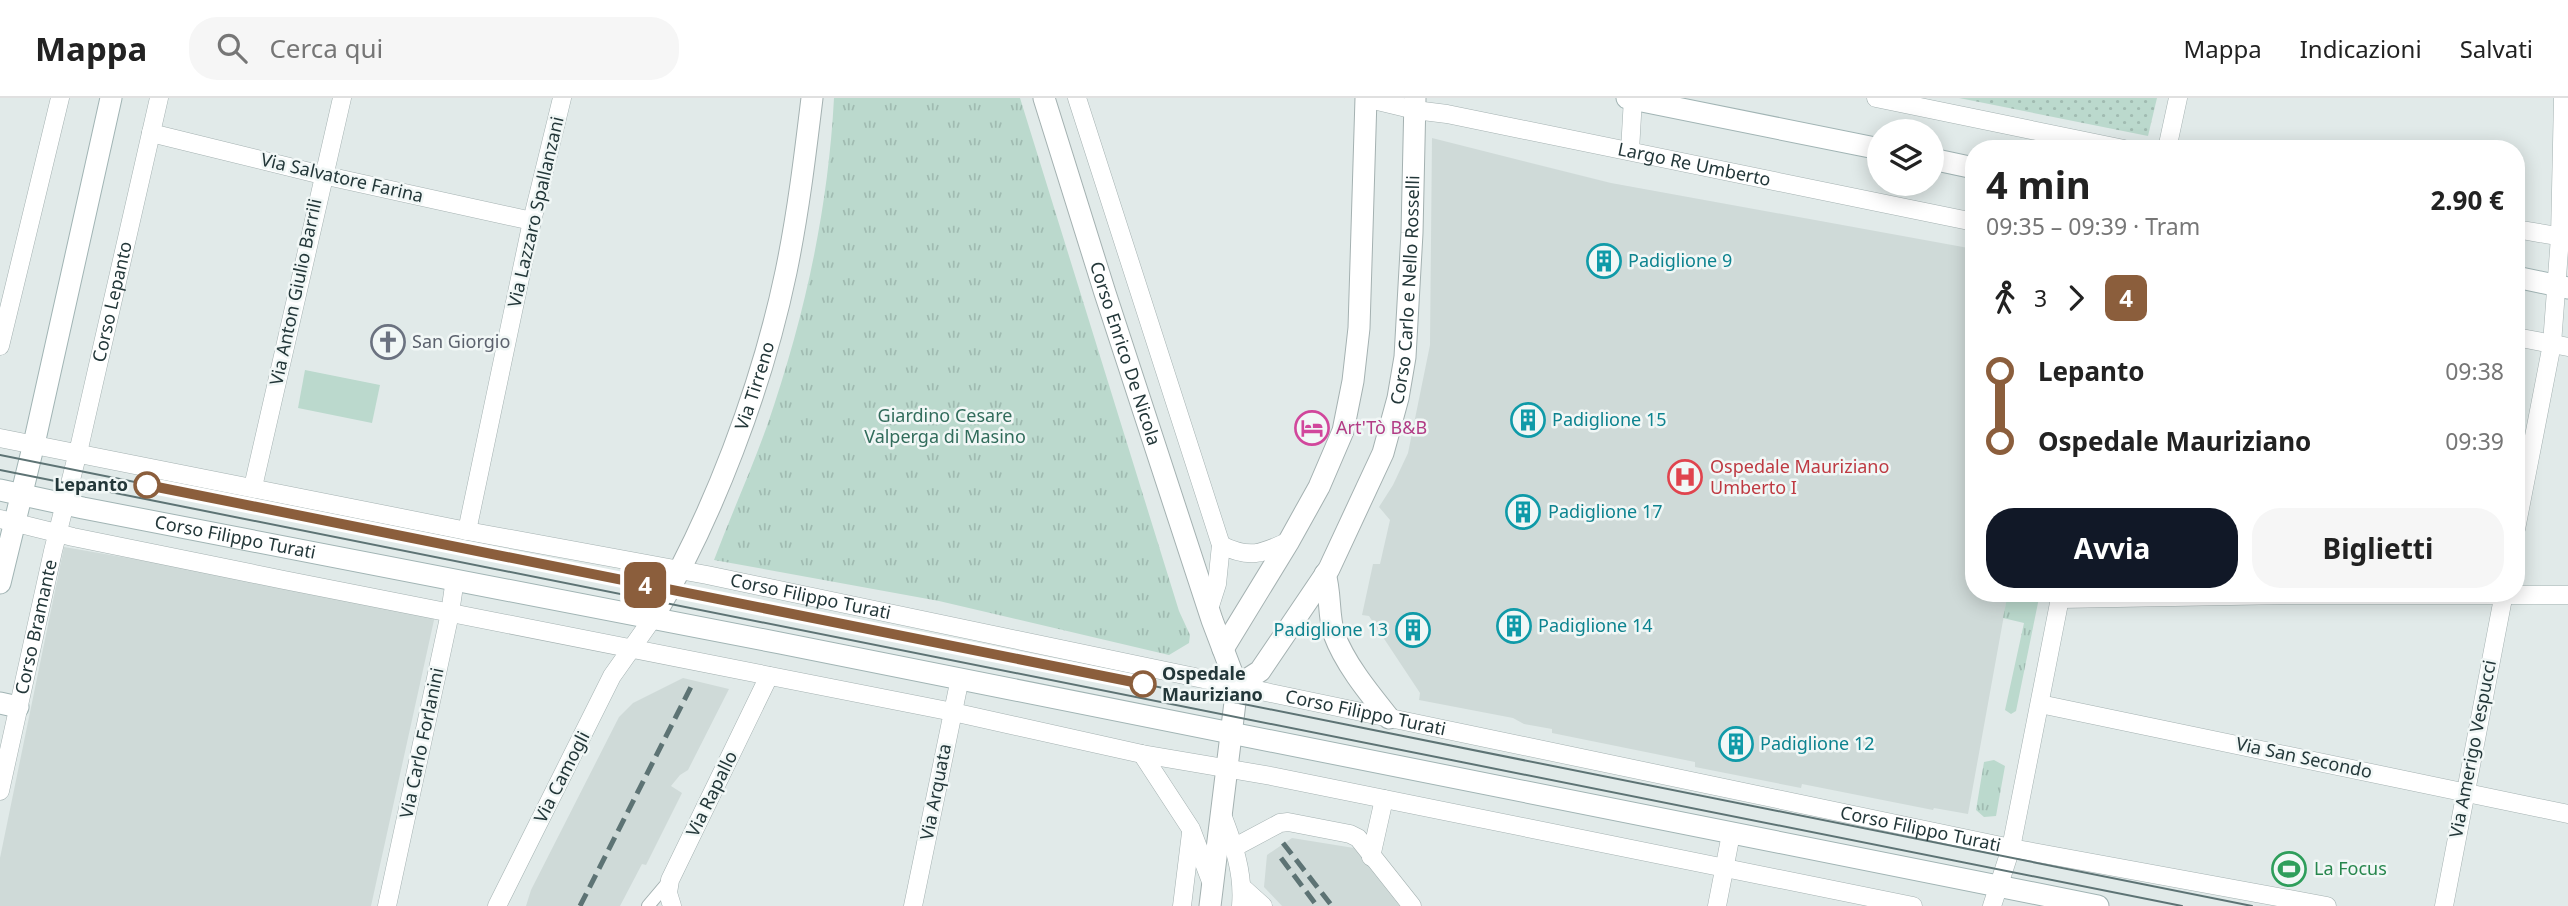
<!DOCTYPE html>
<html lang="it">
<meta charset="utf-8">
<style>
body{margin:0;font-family:"Noto Sans",sans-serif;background:#f6f6f6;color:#222;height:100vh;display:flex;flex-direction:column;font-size:26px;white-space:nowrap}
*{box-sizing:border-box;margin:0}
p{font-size:23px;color:#767676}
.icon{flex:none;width:38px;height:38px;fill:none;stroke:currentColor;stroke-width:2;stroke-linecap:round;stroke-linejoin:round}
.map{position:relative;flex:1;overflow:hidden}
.sheet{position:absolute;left:1965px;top:42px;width:560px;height:462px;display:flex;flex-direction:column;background:#fff;border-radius:28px;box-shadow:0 4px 18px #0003}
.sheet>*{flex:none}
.badge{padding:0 14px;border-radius:10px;font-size:24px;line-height:46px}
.tools{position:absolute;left:1867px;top:21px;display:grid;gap:14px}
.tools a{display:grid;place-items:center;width:77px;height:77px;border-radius:50%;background:#fff;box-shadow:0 4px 18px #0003;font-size:35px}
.map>.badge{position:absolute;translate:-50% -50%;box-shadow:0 0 0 4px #fff}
.legs{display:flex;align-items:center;gap:10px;height:77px;padding:0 21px;font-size:23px}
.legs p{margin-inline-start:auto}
.overview{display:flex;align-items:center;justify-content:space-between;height:119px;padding:0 21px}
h1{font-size:38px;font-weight:700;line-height:52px}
.primary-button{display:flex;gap:14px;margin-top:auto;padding:14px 21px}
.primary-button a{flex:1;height:80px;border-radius:28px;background:#111827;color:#fff;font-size:28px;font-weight:700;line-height:80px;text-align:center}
.primary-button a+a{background:#f6f6f6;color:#222}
ul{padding:0 21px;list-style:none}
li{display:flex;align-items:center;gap:24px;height:70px;font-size:26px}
li i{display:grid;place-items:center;width:10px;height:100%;margin:0 9px;background:currentColor}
li i::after{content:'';width:18px;height:18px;margin:-9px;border:5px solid;border-radius:50%;background:#fff}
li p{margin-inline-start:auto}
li:first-child i{background:linear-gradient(#0000 50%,currentColor 0)}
li:last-child i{background:linear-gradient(currentColor 50%,#0000 0)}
header{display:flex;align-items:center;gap:42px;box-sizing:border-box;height:98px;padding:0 35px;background:#fff;border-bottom:2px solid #e0e0e0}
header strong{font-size:33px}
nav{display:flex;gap:38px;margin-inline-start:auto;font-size:24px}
.search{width:490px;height:63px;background:#f6f6f6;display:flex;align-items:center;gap:18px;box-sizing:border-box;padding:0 24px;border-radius:28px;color:#767676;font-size:26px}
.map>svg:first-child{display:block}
</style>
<header>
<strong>Mappa</strong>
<div class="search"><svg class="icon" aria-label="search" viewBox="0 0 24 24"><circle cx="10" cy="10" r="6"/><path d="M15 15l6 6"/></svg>Cerca qui</div>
<nav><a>Mappa</a><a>Indicazioni</a><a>Salvati</a></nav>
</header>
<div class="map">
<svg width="2568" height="808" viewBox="0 0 2568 808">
<defs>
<pattern id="grass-tufts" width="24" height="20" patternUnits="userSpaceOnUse" patternTransform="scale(1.75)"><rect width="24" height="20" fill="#bbd9cd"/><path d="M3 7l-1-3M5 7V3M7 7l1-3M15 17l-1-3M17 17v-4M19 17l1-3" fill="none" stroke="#a0bbb1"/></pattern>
<pattern id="garden-dots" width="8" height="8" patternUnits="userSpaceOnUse" patternTransform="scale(1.75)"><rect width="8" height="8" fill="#bbd9cd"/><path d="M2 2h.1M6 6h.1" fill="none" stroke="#a0bbb1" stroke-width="1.8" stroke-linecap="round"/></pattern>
</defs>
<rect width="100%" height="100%" fill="#e1eae9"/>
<!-- built -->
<path fill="#cfdad8" d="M1432,40L1611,85L1974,151V495H2008L1968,716L1934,710L1933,712L1802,686L1801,690L1695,669V664L1552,635V631L1524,626L1513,620L1419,602L1420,595L1369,518L1362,517L1373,466H1380L1390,422L1379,409L1393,387L1408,355L1430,247Z
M64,449L436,513L371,808H0V760Z
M683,580L729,591L688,672L680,677L671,688L682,695L646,767L642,766L620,808H526L531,792L619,619L633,605Z
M1292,740L1354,750L1404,808H1282L1264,789L1267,757Z"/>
<!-- grass -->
<path fill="url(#grass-tufts)" d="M834,0H1020L1179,513L1190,537L1189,545L1169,557L939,503L714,462C731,417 751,373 767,328C804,221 828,114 834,0Z
M2008,495H2040L2016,613L2011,616L2005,612L2024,525L2003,520Z
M1994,662L2005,668L1996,718L1984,719L1976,712L1984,664Z"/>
<!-- garden -->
<path fill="url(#garden-dots)" d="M1959,0H2157L2148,38Z"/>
<!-- pitch -->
<path fill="#bbd9cd" d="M305,272L380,287L372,325L298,310Z"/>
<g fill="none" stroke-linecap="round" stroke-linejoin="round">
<!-- pedestrian casing -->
<g stroke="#a4b1b1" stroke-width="14">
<path id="pedestrian" d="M648,808L670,782"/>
</g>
<!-- minor casing -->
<g stroke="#a4b1b1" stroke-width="19">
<g id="minor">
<path d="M1077,0L1221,447L1217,486L1209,511"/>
<path id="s1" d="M1365,0L1415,12L1447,16L1974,124"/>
<path d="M1876,0L2124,51"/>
<path d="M151,35L318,76L532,123"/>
<path d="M2167,51L2178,0"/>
<path d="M1630,53L1633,0"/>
<path d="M2516,131L2568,140"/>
<path d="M2516,239L2568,249"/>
<path d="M0,248L60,0"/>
<path id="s2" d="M0,340L467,433L707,477L2011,750L2327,808"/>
<path d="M253,389L342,0"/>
<path d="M0,421L73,439L284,482L953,614L1142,656L1271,678L1913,808"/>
<path d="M2516,431L2552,246L2560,139L2563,0"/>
<path d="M467,433L532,123L562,0"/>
<path d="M1221,447C1250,461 1261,456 1289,443"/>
<path d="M2060,501L2290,497H2568"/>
<path d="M2040,606L2568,716"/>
<path d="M1142,656L1191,731L1212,786"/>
<path id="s3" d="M0,693L53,453L80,346L159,0"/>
<path d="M1221,714C1233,745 1244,774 1241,808"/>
<path d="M1235,749L1280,725L1288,724L1350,736L1358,740L1412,808"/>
<path d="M1371,759L1384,701"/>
<path d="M1243,790L1263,808"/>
<path d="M387,808L450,515L455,481"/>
<path d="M497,808L612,578L653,520"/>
<path d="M672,808L668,795L670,782L769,578"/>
<path d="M913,808L960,580"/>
<path d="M1182,808L1191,735"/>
<path d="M1717,808L1731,736"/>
<path d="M1992,808L2011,750L2061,495"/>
<path d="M2444,808L2504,495"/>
</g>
</g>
<!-- tertiary casing -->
<g stroke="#a4b1b1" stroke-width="23">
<g id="tertiary">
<path id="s4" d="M1044,0L1105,195L1212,522L1237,588L1210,808"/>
<path d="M1325,476C1331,495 1328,518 1334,536C1345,566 1369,595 1389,620"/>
<path id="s5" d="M653,520C713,419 762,289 786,174C798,116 805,58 812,0"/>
<path d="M1223,551L1289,443L1319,389L1343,333L1353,283L1359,230L1366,0"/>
<path id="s6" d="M1237,588L1260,573L1329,471L1383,355L1398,300L1405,259L1412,135L1415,0"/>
</g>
</g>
<!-- secondary casing -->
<g stroke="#a1b4b4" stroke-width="23">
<g id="secondary">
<path d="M1627,0L1880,51"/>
<path d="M1932,61L1974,70"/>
<path d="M2516,179L2568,190"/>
<path id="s7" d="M0,392L83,410L780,545L2098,808"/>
<path d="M0,485L36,337L111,0"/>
<path d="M0,605L18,609"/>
</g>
</g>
<!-- pedestrian -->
<use href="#pedestrian" stroke="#fff" stroke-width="12"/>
<!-- minor -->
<use href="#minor" stroke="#fff" stroke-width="18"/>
<!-- tertiary -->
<use href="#tertiary" stroke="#fff" stroke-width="21"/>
<!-- secondary -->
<use href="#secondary" stroke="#fff" stroke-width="21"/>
<!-- tram -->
<path stroke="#5d7374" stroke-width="2" d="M0,357L2252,808
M0,372L2182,808"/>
<!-- rail -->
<path stroke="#5d7374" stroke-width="5" stroke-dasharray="14 7" stroke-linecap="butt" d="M1283,745L1332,808
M1281,760L1317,808
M580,808L693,585"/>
</g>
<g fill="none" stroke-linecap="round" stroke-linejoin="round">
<!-- line-1 casing -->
<g stroke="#fff" stroke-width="16">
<path id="line-1" d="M147,387L1143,586"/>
</g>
<!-- line-1 -->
<use href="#line-1" stroke="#8b5e3c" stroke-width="10"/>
</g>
<!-- icons -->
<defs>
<g id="building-ring" transform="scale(1.75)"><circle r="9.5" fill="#f1f7f6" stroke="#0f9aa8" stroke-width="1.5"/><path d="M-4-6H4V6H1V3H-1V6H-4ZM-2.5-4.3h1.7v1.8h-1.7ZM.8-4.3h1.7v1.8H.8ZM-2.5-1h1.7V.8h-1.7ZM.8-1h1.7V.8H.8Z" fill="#0f9aa8"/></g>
<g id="church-ring" transform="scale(1.75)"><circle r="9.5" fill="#f1f7f6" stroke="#6b7280" stroke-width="1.5"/><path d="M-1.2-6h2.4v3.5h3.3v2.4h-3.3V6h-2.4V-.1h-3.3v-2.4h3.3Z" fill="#6b7280"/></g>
<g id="hotel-ring" transform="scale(1.75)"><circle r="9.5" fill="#f1f7f6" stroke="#d1479c" stroke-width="1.5"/><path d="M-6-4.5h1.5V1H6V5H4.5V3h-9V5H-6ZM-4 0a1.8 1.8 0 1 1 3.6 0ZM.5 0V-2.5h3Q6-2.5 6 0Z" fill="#d1479c"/></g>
<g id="hospital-ring" transform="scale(1.75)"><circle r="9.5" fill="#f1f7f6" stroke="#e0444e" stroke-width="1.5"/><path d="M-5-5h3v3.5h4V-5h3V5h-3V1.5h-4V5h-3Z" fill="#e0444e"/></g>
<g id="stadium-ring" transform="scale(1.75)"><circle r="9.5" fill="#f1f7f6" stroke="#2e9e5b" stroke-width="1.5"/><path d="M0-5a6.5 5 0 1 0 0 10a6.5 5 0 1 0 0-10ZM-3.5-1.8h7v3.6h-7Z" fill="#2e9e5b"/></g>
</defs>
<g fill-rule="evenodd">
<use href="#building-ring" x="1604" y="163"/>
<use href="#church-ring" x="388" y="244"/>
<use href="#building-ring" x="1528" y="322"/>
<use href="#hotel-ring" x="1312" y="330"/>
<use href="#hospital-ring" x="1685" y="379"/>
<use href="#building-ring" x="1523" y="414"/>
<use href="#building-ring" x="1514" y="528"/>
<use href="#building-ring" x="1413" y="532"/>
<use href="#building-ring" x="1736" y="646"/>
<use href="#stadium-ring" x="2289" y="771"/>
</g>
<!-- markers -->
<g fill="#fff" stroke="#8b5e3c" stroke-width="3.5">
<circle cx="147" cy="387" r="12"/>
<circle cx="1143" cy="586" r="12"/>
</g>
<g text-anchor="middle" stroke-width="5" stroke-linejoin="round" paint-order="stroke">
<!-- street labels -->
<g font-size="18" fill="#233739" stroke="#f1f7f6">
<text dy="6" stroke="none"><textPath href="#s1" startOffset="336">Largo Re Umberto</textPath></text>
<text transform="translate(342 80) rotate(13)" y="6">Via Salvatore Farina</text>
<text transform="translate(536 114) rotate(-77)" y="6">Via Lazzaro Spallanzani</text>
<text dy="6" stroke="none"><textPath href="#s6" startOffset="444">Corso Carlo e Nello Rosselli</textPath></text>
<text transform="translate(296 194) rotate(-78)" y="6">Via Anton Giulio Barrili</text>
<text dy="6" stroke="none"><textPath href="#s3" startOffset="502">Corso Lepanto</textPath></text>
<text dy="6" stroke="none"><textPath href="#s4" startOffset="268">Corso Enrico De Nicola</textPath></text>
<text dy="6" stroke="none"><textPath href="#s5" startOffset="254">Via Tirreno</textPath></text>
<text dy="6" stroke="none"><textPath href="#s7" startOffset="240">Corso Filippo Turati</textPath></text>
<text dy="6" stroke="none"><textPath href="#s2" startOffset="826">Corso Filippo Turati</textPath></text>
<text dy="6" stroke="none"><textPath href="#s3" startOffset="168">Corso Bramante</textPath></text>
<text dy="6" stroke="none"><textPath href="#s2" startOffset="1393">Corso Filippo Turati</textPath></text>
<text transform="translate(422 645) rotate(-78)" y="6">Via Carlo Forlanini</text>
<text transform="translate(2473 651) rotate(-79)" y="6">Via Amerigo Vespucci</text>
<text transform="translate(2304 660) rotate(12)" y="6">Via San Secondo</text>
<text transform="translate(562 679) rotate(-63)" y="6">Via Camogli</text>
<text transform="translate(936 694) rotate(-79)" y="6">Via Arquata</text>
<text transform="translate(712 696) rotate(-64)" y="6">Via Rapallo</text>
<text dy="6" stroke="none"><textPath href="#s2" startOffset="1960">Corso Filippo Turati</textPath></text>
</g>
<!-- culture labels -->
<g font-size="18" fill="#0d838f" stroke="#f1f7f6" text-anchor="start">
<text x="1628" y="169">Padiglione 9</text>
<text x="1552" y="328">Padiglione 15</text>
<text x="1548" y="420">Padiglione 17</text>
<text x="1538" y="534">Padiglione 14</text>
<text x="1388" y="538" text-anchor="end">Padiglione 13</text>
<text x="1760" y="652">Padiglione 12</text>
</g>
<!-- worship labels -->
<g font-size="18" fill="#5b616d" stroke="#f1f7f6" text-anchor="start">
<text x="412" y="250">San Giorgio</text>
</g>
<!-- park labels -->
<g font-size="18" fill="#316c5b" stroke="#f1f7f6">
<text x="945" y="324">Giardino Cesare<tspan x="945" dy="21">Valperga di Masino</tspan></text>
</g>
<!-- hotel labels -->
<g font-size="18" fill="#b23c85" stroke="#f1f7f6" text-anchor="start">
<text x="1336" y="336">Art'Tò B&amp;B</text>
</g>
<!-- health labels -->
<g font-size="18" fill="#be3a42" stroke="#f1f7f6" text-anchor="start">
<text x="1710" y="375">Ospedale Mauriziano<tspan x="1710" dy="21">Umberto I</tspan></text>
</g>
<!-- stop labels -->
<g font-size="18" font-weight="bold" fill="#233739" stroke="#f1f7f6" text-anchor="end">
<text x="128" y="393">Lepanto</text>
<text x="1162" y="582" text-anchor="start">Ospedale<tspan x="1162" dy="21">Mauriziano</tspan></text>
</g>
<!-- leisure labels -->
<g font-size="18" fill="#27864d" stroke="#f1f7f6" text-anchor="start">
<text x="2314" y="777">La Focus</text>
</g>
</g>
</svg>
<div class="tools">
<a><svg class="icon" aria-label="layers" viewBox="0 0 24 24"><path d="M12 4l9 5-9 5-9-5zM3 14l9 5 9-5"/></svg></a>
</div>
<b class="badge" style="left:645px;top:487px;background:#8b5e3c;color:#fff">4</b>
<section class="sheet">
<div class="overview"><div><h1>4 min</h1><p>09:35 – 09:39 · Tram</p></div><b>2.90 €</b></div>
<div class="legs"><svg class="icon" aria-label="walk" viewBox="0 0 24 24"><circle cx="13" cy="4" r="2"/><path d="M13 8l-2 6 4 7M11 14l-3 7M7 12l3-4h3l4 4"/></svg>3<svg class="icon" aria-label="forward" viewBox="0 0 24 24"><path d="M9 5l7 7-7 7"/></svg><b class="badge" style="background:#8b5e3c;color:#fff">4</b></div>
<ul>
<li><i style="color:#8b5e3c"></i><b>Lepanto</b><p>09:38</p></li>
<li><i style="color:#8b5e3c"></i><b>Ospedale Mauriziano</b><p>09:39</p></li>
</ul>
<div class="primary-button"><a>Avvia</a><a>Biglietti</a></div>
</section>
</div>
